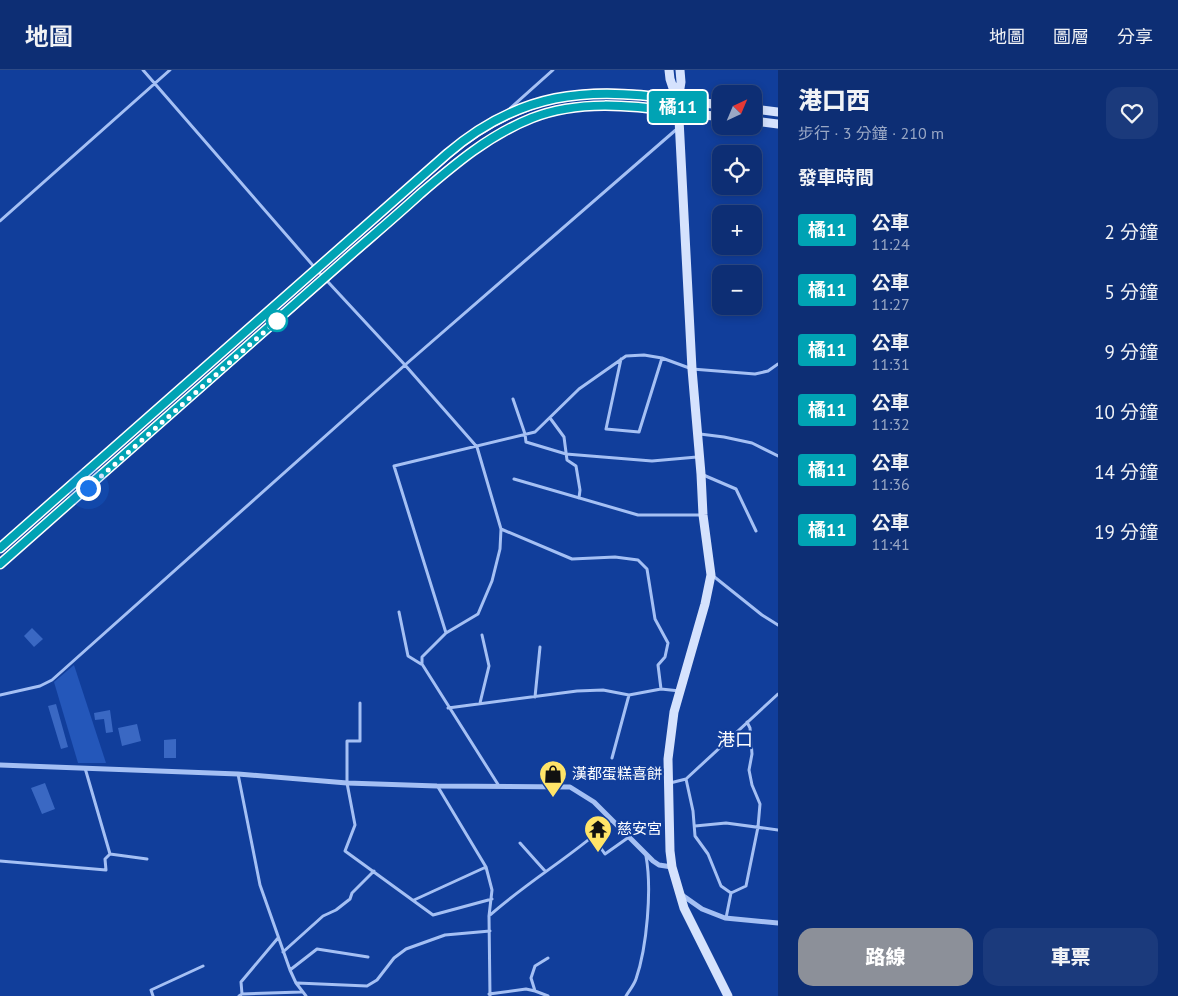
<!DOCTYPE html>
<html lang="zh-TW">
<meta charset="utf-8">
<style>
body{margin:0;font-family:"PT Sans","Noto Sans TC",sans-serif;background:#1b3a7c;color:#f1f3f6;height:100vh;display:flex;flex-direction:column;font-size:19px;white-space:nowrap}
*{box-sizing:border-box;margin:0}
p{font-size:16px;color:#9aa8c5}
.icon{flex:none;width:28px;height:28px;fill:none;stroke:currentColor;stroke-width:2;stroke-linecap:round;stroke-linejoin:round}
.map{position:relative;flex:1;overflow:hidden}
.side{display:flex;flex-direction:column;background:#0d2e74;width:400px}
.side>*{flex:none}
.badge{padding:0 10px;border-radius:4px;font-size:18px;line-height:32px}
.needle{width:32px;rotate:44deg}
.tools{position:absolute;left:712px;top:15px;display:grid;gap:10px}
.tools a{display:grid;place-items:center;width:50px;height:50px;border-radius:10px;background:#0d2e74;box-shadow:0 2px 8px #0003,0 0 0 1px #2d4a86;font-size:25px}
.you{position:absolute;width:25px;height:25px;margin:-12px;border:4px solid #fff;border-radius:50%;background:#1a73e8;box-shadow:0 0 0 8px #1a73e833}
.map>.badge{position:absolute;translate:-50% -50%;box-shadow:0 0 0 2px #fff}
h2{padding:0 20px;font-size:19px;line-height:45px}
.round{display:grid;place-items:center;flex:none;width:52px;height:52px;border-radius:15px;background:#1b3a7c}
.head{display:flex;align-items:center;justify-content:space-between;height:85px;padding:0 20px}
h1{font-size:24px;font-weight:800;line-height:38px}
.cta{display:flex;gap:10px;margin-top:auto;padding:10px 20px}
.cta a{flex:1;height:58px;border-radius:15px;background:#8c9099;color:#fff;font-size:20px;font-weight:800;line-height:58px;text-align:center}
.cta a+a{background:#1b3a7c;color:#f1f3f6}
ul{padding:0;list-style:none}
li{display:flex;align-items:center;gap:15px;height:60px;padding:0 20px}
li div{flex:1}
li b{display:block;font-size:19px}
li em{font-style:normal}
li .badge{min-width:55px;font-weight:700;text-align:center}
header{display:flex;align-items:center;gap:30px;box-sizing:border-box;height:70px;padding:0 25px;background:#0d2e74;border-bottom:1px solid #2d4a86}
header strong{font-size:24px}
nav{display:flex;gap:28px;margin-inline-start:auto;font-size:18px}
main{display:flex;flex:1;min-height:0}
.map>svg:first-child{display:block}
</style>
<header>
<strong>地圖</strong>
<nav><a>地圖</a><a>圖層</a><a>分享</a></nav>
</header>
<main>
<div class="map">
<svg width="778" height="926" viewBox="0 0 778 926">
<rect width="100%" height="100%" fill="#113e9b"/>
<!-- green -->
<path fill="#2457ba" d="M74,595L106,693H78L54,612Z"/>
<!-- building -->
<path fill="#3a68c3" d="M32,558L43,569L34,577L24,566Z
M56,634L68,677L61,679L48,636Z
M110,640L113,662L106,663L104,649L95,650L94,643Z
M137,654L141,671L122,676L118,658Z
M176,669V688H164V670Z
M45,713L55,739L42,744L31,718Z"/>
<g fill="none" stroke-linecap="round" stroke-linejoin="round">
<!-- lane -->
<path stroke="#a5c0f4" stroke-width="3" d="M143,0L316,199L405,295L477,377L501,459L500,479L492,511L478,544L446,563L422,587V594L499,716
M505,43L553,0
M0,151L170,0
M621,289L606,359L639,362L662,288
M513,329L525,364L526,372L566,384L652,391L697,387
M550,348L564,367L567,390L576,396L580,420L579,428
M700,364L724,367L752,373L778,386
M701,404L736,419L756,461
M514,409L638,445H703
M501,459L572,489L615,487L638,490L647,499L655,549L668,573L665,587L658,595L661,619
M712,505L762,545L778,555
M399,542L408,586L421,594
M446,563L394,396L535,362L579,319L626,286L644,285L662,288L692,299L755,304L768,301L778,294
M0,625L40,616L52,610L405,295L678,58
M535,627L540,577
M360,633V671H347V713L355,755L345,781L433,845L492,829
M480,633L489,596L482,565
M448,638L577,621L603,620L629,625L661,619L680,621
M612,688L629,625
M238,704L260,815L290,900L296,913L306,926
M686,709L693,741L695,766L708,784L721,816L731,823
M670,713L686,709L778,624
M438,717L486,797L492,820L489,846L490,926
M695,756L726,753L778,760
M593,767L605,784L629,767
M520,773L545,801
M110,784L147,789
M0,791L106,800L105,789L110,784L85,698
M414,830L486,797
M489,846C528,811 574,785 612,750
M726,848L731,823L746,816L758,757L760,734L752,715L749,700L752,684L750,658L747,652
M283,882L323,846L336,840L350,829L352,823L374,801
M290,900L317,879L368,887
M297,913L367,916L377,910L394,888L406,879L445,865L490,861
M242,924L241,912L278,868
M489,924L526,919L535,921
M153,926L151,920L203,896
M239,926L242,924L301,922
M548,926L535,921L531,908L535,896L548,888
M626,926C629,921 634,915 636,909C647,877 652,819 646,786"/>
<!-- street -->
<path stroke="#a5c0f4" stroke-width="5" d="M0,695L238,704L347,713L437,716L570,717L594,732L653,791L659,795L672,797V799
M682,825L702,839L725,848L778,853"/>
<!-- secondary -->
<path stroke="#d5e2fd" stroke-width="9" d="M669,0L670,9L677,30
M680,0L681,12L678,30L692,299L701,404L703,445L711,505L705,534L674,642L668,689L670,781L672,797L684,838L728,926
M754,39L778,42
M754,51L778,54
M0,478L447,85C492,46 547,23 607,23C645,23 684,31 721,35
M0,494L455,94C485,71 518,50 555,41C609,28 667,41 721,47"/>
</g>
<g fill="none" stroke-linecap="round" stroke-linejoin="round">
<!-- line casing -->
<g stroke="#fff" stroke-width="11">
<path id="line" d="M0,478L447,84C518,23 587,15 678,30V42C630,35 578,30 532,48C489,65 455,94 420,124C396,146 371,167 347,188C231,290 116,393 0,494"/>
</g>
<!-- line -->
<use href="#line" stroke="#00a3b4" stroke-width="8"/>
<!-- walk -->
<path stroke="#fff" stroke-width="5" stroke-dasharray="0 9" d="M88,418L280,248L277,251"/>
</g>
<!-- icons -->
<defs>
<g id="shop-pin" transform="scale(1.4375)"><path d="M0 17L-7.5 6A9.5 9.5 0 1 1 7.5 6Z" fill="#ffe468" stroke="#113e9b"/><path d="M-5-2.5h2.3a2.7 3.5 0 0 1 5.4 0H5L5.5 6h-11ZM-1.5-2.5h3a1.5 2.3 0 0 0-3 0Z" fill="#111"/></g>
<g id="temple-pin" transform="scale(1.4375)"><path d="M0 17L-7.5 6A9.5 9.5 0 1 1 7.5 6Z" fill="#ffe468" stroke="#113e9b"/><path d="M0-6L5-2H3V0L6.5 2.5H4V6H1.5V3h-3V6H-4V2.5H-6.5L-3 0V-2H-5Z" fill="#111"/></g>
</defs>
<g fill-rule="evenodd">
<use href="#shop-pin" x="553" y="704"/>
<use href="#temple-pin" x="598" y="759"/>
</g>
<!-- markers -->
<circle fill="#fff" stroke="#00a3b4" stroke-width="2.5" cx="277" cy="251" r="10"/>
<g text-anchor="middle" stroke-width="4.5" stroke-linejoin="round" paint-order="stroke">
<!-- poi labels -->
<g font-size="15" fill="#fff" stroke="#113e9b" text-anchor="start">
<text x="572" y="709">漢都蛋糕喜餅</text>
<text x="617" y="764">慈安宮</text>
</g>
<!-- quarter labels -->
<g font-size="18" fill="#fff" stroke="#113e9b">
<text x="735" y="676">港口</text>
</g>
</g>
</svg>
<div class="tools">
<a><svg class="needle" viewBox="-14 -14 28 28"><path d="M0-13l5 13h-10z" fill="#e53935"/><path d="M0 13l5-13h-10z" fill="#9aa8c5"/></svg></a>
<a><svg class="icon" aria-label="locate" viewBox="0 0 24 24"><circle cx="12" cy="12" r="6"/><path d="M12 2v4M12 18v4M2 12h4M18 12h4"/></svg></a>
<a>+</a>
<a>−</a>
</div>
<div class="you" style="left:88px;top:418px"></div>
<b class="badge" style="left:678px;top:37px;background:#00a3b4;color:#fff">橘11</b>
</div>
<section class="side">
<div class="head"><div><h1>港口西</h1><p>步行 · 3 分鐘 · 210 m</p></div><a class="round"><svg class="icon" aria-label="heart" viewBox="0 0 24 24"><path d="M12 20l-8-8c-3-5 5-10 8-4 3-6 11-1 8 4z"/></svg></a></div>
<h2>發車時間</h2>
<ul>
<li><span class="badge" style="background:#00a3b4;color:#fff">橘11</span><div><b>公車</b><p>11:24</p></div><em>2 分鐘</em></li>
<li><span class="badge" style="background:#00a3b4;color:#fff">橘11</span><div><b>公車</b><p>11:27</p></div><em>5 分鐘</em></li>
<li><span class="badge" style="background:#00a3b4;color:#fff">橘11</span><div><b>公車</b><p>11:31</p></div><em>9 分鐘</em></li>
<li><span class="badge" style="background:#00a3b4;color:#fff">橘11</span><div><b>公車</b><p>11:32</p></div><em>10 分鐘</em></li>
<li><span class="badge" style="background:#00a3b4;color:#fff">橘11</span><div><b>公車</b><p>11:36</p></div><em>14 分鐘</em></li>
<li><span class="badge" style="background:#00a3b4;color:#fff">橘11</span><div><b>公車</b><p>11:41</p></div><em>19 分鐘</em></li>
</ul>
<div class="cta"><a>路線</a><a>車票</a></div>
</section>
</main>
